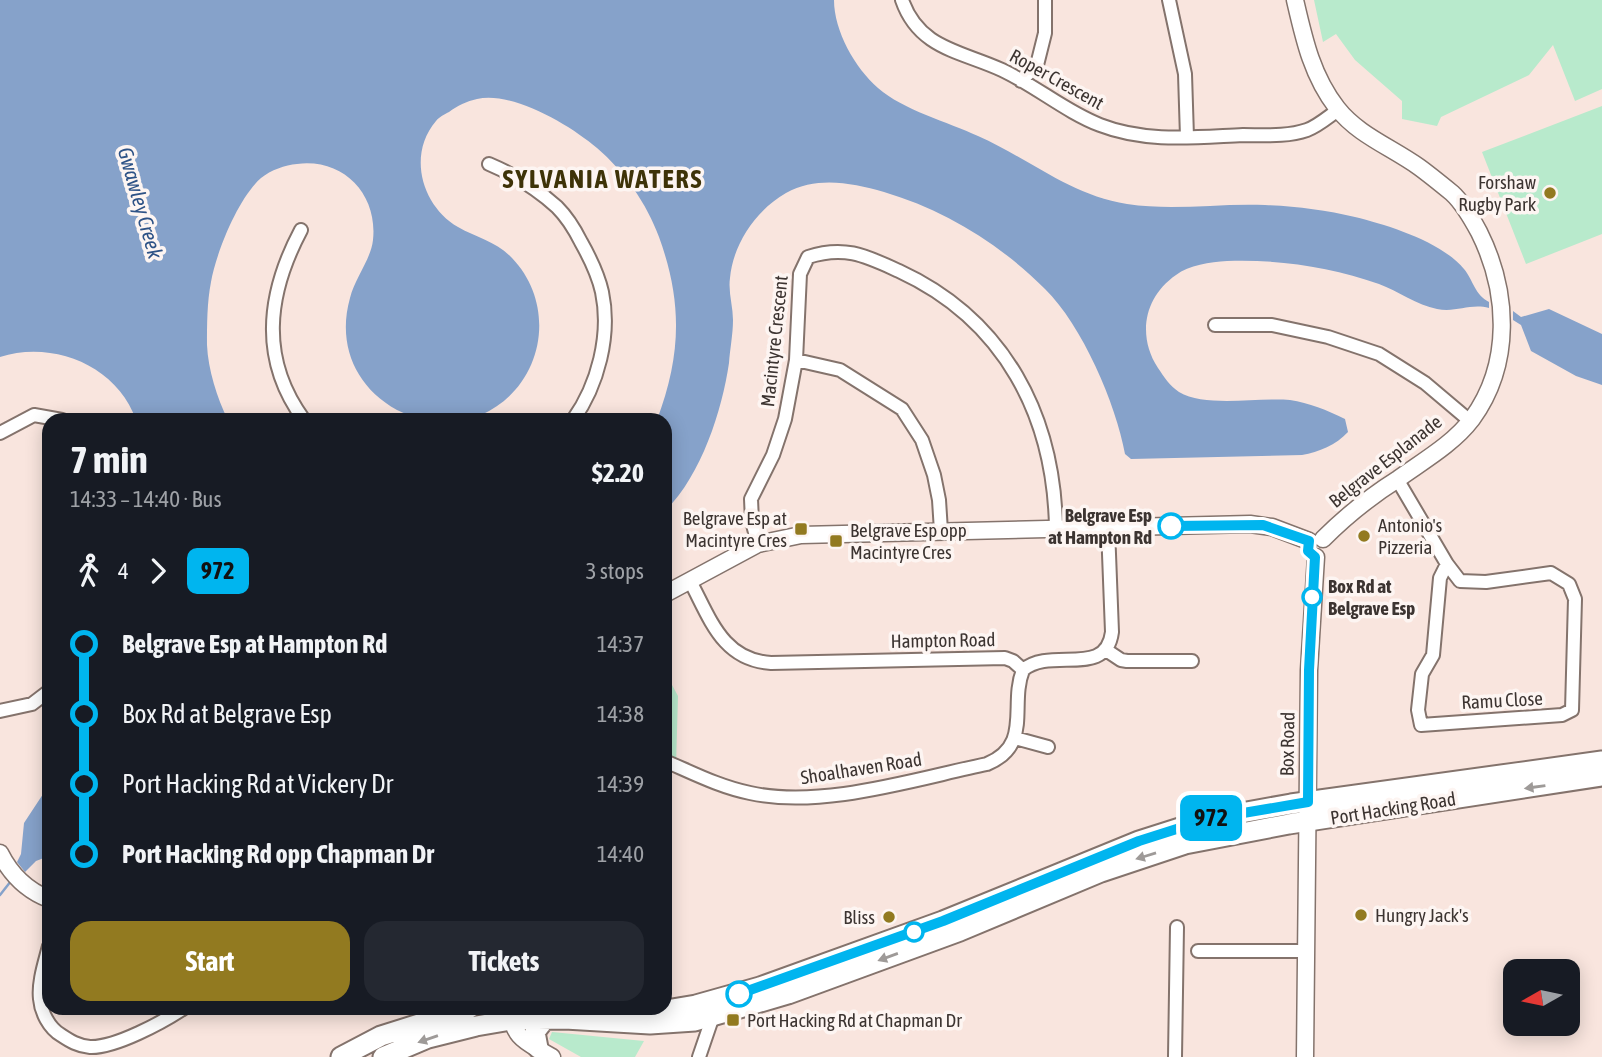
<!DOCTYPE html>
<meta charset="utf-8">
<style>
body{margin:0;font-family:"Asap Condensed",sans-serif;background:#242831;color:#f1f3f6;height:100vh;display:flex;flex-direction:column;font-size:26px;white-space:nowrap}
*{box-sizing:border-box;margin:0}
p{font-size:23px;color:#9ea1a6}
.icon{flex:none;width:38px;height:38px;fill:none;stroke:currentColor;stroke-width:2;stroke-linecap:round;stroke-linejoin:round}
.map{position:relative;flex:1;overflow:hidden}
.sheet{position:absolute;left:42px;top:413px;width:630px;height:602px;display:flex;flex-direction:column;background:#171b24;border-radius:21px;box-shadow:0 4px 18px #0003}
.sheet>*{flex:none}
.badge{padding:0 14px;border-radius:10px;font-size:24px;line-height:46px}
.needle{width:46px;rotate:261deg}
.tools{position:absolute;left:1503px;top:959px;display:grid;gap:14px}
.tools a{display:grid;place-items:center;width:77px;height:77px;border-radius:14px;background:#171b24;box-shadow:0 4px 18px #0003;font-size:35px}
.map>.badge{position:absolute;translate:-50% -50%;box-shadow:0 0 0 4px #fff}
.legs{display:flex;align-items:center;gap:10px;height:77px;padding:0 28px;font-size:23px}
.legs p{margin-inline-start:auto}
.overview{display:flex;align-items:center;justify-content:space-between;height:119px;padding:0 28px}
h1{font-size:38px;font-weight:700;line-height:52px}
.action{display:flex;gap:14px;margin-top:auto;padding:14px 28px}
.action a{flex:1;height:80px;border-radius:21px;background:#927a20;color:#fff;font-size:28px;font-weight:700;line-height:80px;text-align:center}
.action a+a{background:#242831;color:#f1f3f6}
ul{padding:0 28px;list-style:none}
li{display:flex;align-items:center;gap:24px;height:70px;font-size:26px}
li i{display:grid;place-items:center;width:10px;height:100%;margin:0 9px;background:currentColor}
li i::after{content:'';width:18px;height:18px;margin:-9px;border:5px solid;border-radius:50%;background:#171b24}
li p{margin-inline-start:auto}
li:first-child i{background:linear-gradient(#0000 50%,currentColor 0)}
li:last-child i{background:linear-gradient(currentColor 50%,#0000 0)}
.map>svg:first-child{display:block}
</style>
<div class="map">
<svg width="1602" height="1057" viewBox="0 0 1602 1057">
<rect width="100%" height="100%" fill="#f9e5de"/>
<!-- green -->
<path fill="#b8eacc" d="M1314,0H1602V89L1575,101L1553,45L1529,75L1441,117L1437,126L1402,119V101L1355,60L1336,34L1323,42Z
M1602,106V234L1526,264L1482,152Z
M665,672L678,696L676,766L665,761Z
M552,1032L644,1041L635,1057H581L549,1039Z"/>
<!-- water -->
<path fill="#86a2ca" d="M0,0H834C834,31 855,68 878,88C903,110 948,122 978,136C1030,159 1070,195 1127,204C1174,211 1219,203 1265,205C1295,206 1326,210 1355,217C1388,225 1442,242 1464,269C1473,280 1475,295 1489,302V308C1470,303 1456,313 1437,309C1417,305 1398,291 1379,284C1331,267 1277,259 1227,261C1210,262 1189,265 1176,275C1144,297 1137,336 1158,368C1164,377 1170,386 1179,392C1206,408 1258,397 1290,400C1309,403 1327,410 1345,419L1348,432C1336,445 1319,452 1302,455L1131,459L1125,454C1116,404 1082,325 1045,289C1000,244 945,210 884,192C851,183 818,176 786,193C756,210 733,244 730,278C728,292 733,306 733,320C733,334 730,349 729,363C722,411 701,476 665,511V420H657C681,356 683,303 659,237C647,204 624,171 597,148C570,125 513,91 477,99C467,101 457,106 449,112C445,114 439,117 436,121C407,155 422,206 458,227C477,238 496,241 512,258C559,307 543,388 481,415C455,425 421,422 397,410C355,387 337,344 350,298C355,278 371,259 373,240C378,194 343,158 297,164C285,165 271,170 261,178C238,198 216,253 211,282C207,302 207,325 207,345C208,369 217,398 228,420H136C117,365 52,340 0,357Z
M1549,309L1602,334V385L1576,376L1531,351L1521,325L1513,320V311L1521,317Z
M49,785V856L36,861L25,872L17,862L21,854L24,823Z"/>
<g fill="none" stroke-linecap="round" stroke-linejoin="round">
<!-- stream -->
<path stroke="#86a2ca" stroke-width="2.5" d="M0,895L11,881"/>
<!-- street casing -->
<g stroke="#84736c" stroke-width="16">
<path id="street" d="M902,0C919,49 961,51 1002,70C1036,86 1066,112 1100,125C1146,143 1196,137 1243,135C1264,135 1287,137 1307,130C1318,126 1328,117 1338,110
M1169,0L1185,74L1187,137
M1021,81L1037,65L1045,33V0
M489,164C515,175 536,188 557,207C567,217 575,230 581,242C590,258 598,274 602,292C611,335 598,385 573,420
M301,230C267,294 259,359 304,420
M1215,325H1272L1328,337L1379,354L1425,383L1470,421
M796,360L840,370L902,409L922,440L934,475L939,500L941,531
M0,433L34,415L62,420
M1397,479L1447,564L1460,581L1486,582L1551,573L1569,584L1575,599L1572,710L1562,715L1421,725L1418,710L1422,674L1433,655L1440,578L1447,564
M758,544L752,521L751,499L773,455L785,419L796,360L800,274L808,257C845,245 866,256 899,271C1005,320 1054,416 1056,528
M690,581C710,618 722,660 771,663L1005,658L1013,661L1023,670C1051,646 1106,679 1112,632L1108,528
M1106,650L1121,660L1127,661H1192
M0,711L32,704L49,691
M1015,738L1048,747
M665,761C693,773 720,787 750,793C822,809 915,779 987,764C1033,745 1009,705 1023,670
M49,946C45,962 38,982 40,999C41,1012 49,1028 61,1035C70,1041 78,1046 90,1047C115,1048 163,1022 184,1008
M1198,951H1306
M699,1057L713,1016
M1175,1057L1177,927"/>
</g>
<!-- secondary casing -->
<g stroke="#84736c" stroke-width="19">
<path id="secondary" d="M1295,0C1304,39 1312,76 1337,108C1358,135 1391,147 1419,167C1430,175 1441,184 1452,193C1463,203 1472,219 1479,232C1509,292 1512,364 1472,419C1453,444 1423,461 1398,479C1371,496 1346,516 1323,539
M665,594L758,544L801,535L1250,524L1272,527L1309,541
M0,853C11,875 26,890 49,899
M510,1008C513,1040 527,1042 552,1057
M1305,1057L1309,670L1316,557"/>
</g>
<!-- primary casing -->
<g stroke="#84736c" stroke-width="23">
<path id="primary" d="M625,1008L672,1009L696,1005L760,987L943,921L1139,841L1208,819L1291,804L1602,761
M538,1048L535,1032L545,1019
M341,1057L381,1036L470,1008
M383,1057L428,1038L476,1026L511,1020L565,1019L650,1024L695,1021L788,994L960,931L1101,872L1185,844L1289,824L1602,776"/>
</g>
<!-- street -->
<use href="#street" stroke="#fff" stroke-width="12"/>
<!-- secondary -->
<use href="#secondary" stroke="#fff" stroke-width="16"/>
<!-- primary -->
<use href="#primary" stroke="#fff" stroke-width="19"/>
</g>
<!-- one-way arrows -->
<defs><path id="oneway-solid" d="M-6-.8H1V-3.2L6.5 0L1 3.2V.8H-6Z" transform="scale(1.75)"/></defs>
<g fill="#9e9a98">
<use href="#oneway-solid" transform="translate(1535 787) rotate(172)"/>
<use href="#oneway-solid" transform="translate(1146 856) rotate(163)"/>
<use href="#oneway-solid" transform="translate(888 957) rotate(160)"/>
<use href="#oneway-solid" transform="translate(428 1039) rotate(161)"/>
</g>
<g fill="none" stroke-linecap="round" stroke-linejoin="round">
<!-- line-1 casing -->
<g stroke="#fff" stroke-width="16">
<path id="line-1" d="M739,994L943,921L1139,841L1208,819L1308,802L1309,670L1315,557L1308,551L1309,541L1263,525L1171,526"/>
</g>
<!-- line-1 -->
<use href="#line-1" stroke="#00b5ef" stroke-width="10"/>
</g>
<!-- markers -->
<g fill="#927a20" stroke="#fdf5f2" stroke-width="2.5">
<circle cx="1550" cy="193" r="7"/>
<rect x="794" y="522" width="14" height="14" rx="3.5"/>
<circle cx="1364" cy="536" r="7"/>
<rect x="829" y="534" width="14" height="14" rx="3.5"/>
<circle cx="1361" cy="915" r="7"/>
<circle cx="889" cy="917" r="7"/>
<rect x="726" y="1013" width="14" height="14" rx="3.5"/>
</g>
<g fill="#fff" stroke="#00b5ef" stroke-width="3.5">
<circle cx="1171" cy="526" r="12"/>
<circle cx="1312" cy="597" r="9"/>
<circle cx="914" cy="932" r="9"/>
<circle cx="739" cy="994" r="12"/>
</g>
<g text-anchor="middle" stroke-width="7" stroke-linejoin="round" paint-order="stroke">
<!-- street labels -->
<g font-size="19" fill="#3c3431" stroke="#fdf5f2">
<text transform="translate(1057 79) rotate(29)" y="7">Roper Crescent</text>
<text transform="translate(774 341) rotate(-84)" y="7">Macintyre Crescent</text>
<text transform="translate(1385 461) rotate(-38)" y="7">Belgrave Esplanade</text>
<text transform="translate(943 640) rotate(-1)" y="7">Hampton Road</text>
<text transform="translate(1502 700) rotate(-3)" y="7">Ramu Close</text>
<text transform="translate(1287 744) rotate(-89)" y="7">Box Road</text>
<text transform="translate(861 768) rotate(-9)" y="7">Shoalhaven Road</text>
<text transform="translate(1393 808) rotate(-9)" y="7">Port Hacking Road</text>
</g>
<!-- poi labels -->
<g font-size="19" fill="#3c3431" stroke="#fdf5f2" text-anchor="start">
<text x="1536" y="189" text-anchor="end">Forshaw<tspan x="1536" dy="22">Rugby Park</tspan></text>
<text x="787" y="525" text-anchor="end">Belgrave Esp at<tspan x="787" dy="22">Macintyre Cres</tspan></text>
<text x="1378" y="532">Antonio's<tspan x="1378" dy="22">Pizzeria</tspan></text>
<text x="850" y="537">Belgrave Esp opp<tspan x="850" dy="22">Macintyre Cres</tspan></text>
<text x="1375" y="922">Hungry Jack's</text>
<text x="875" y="924" text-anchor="end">Bliss</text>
<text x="747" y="1027">Port Hacking Rd at Chapman Dr</text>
</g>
<!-- stop labels -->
<g font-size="19" font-weight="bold" fill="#3c3431" stroke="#fdf5f2" text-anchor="end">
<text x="1152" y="522">Belgrave Esp<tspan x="1152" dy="22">at Hampton Rd</tspan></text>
<text x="1328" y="593" text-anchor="start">Box Rd at<tspan x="1328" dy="22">Belgrave Esp</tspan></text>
</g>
<!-- water labels -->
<g font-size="21" font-style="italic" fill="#2d5286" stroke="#fdf5f2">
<text transform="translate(140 203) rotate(74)" y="7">Gwawley Creek</text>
</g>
<!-- district labels -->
<g font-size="26" font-weight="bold" letter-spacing="2" fill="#3e3308" stroke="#fdf5f2">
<text x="603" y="188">SYLVANIA WATERS</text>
</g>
</g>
</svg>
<div class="tools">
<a><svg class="needle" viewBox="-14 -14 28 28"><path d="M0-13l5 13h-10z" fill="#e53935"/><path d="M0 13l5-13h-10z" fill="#9ea1a6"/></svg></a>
</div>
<b class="badge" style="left:1211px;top:818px;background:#00b5ef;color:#111">972</b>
<section class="sheet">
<div class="overview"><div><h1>7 min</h1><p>14:33 – 14:40 · Bus</p></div><b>$2.20</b></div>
<div class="legs"><svg class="icon" aria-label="walk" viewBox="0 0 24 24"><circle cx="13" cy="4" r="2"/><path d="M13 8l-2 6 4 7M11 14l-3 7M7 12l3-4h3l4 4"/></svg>4<svg class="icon" aria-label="forward" viewBox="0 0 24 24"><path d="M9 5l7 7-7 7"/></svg><b class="badge" style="background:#00b5ef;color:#111">972</b><p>3 stops</p></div>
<ul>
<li><i style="color:#00b5ef"></i><b>Belgrave Esp at Hampton Rd</b><p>14:37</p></li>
<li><i style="color:#00b5ef"></i><span>Box Rd at Belgrave Esp</span><p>14:38</p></li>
<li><i style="color:#00b5ef"></i><span>Port Hacking Rd at Vickery Dr</span><p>14:39</p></li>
<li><i style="color:#00b5ef"></i><b>Port Hacking Rd opp Chapman Dr</b><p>14:40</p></li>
</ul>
<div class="action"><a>Start</a><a>Tickets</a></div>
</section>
</div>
